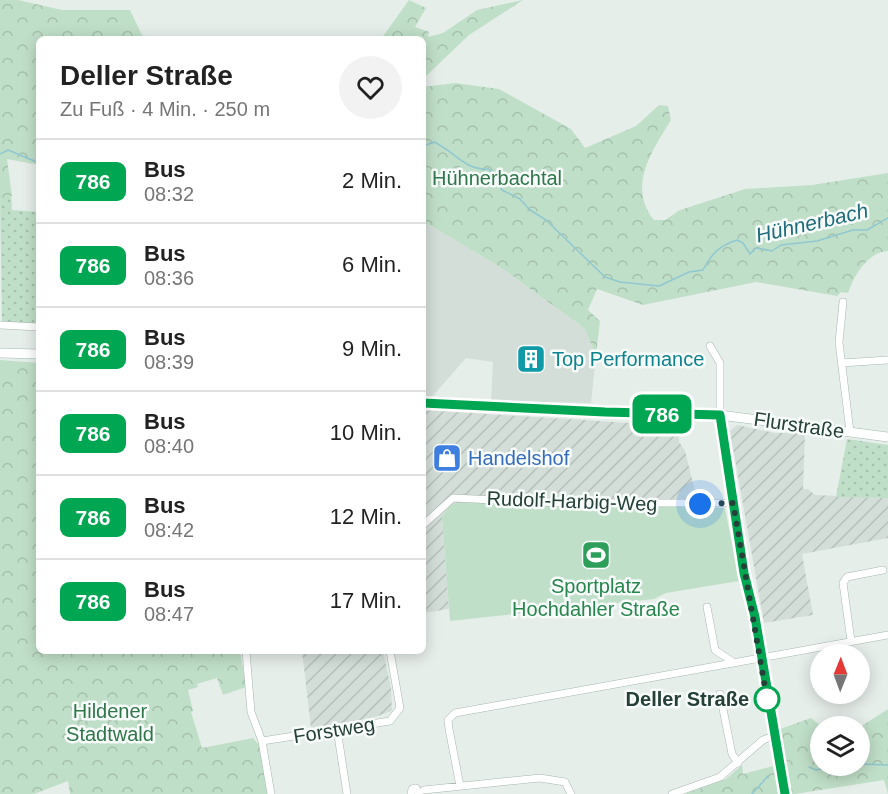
<!DOCTYPE html>
<html lang="de">
<meta charset="utf-8">
<style>
body{margin:0;font-family:Arial,sans-serif;background:#f2f2f2;color:#222;height:100vh;display:flex;flex-direction:column;font-size:22px;white-space:nowrap}
*{box-sizing:border-box;margin:0}
p{font-size:20px;color:#767676}
.icon{flex:none;width:33px;height:33px;fill:none;stroke:currentColor;stroke-width:2;stroke-linecap:round;stroke-linejoin:round}
.map{position:relative;flex:1;overflow:hidden}
.sheet{position:absolute;left:36px;top:36px;width:390px;height:618px;display:flex;flex-direction:column;background:#fff;border-radius:9px;box-shadow:0 3px 15px #0003}
.sheet>*{flex:none}
.badge{padding:0 12px;border-radius:9px;font-size:21px;line-height:39px}
.needle{width:39px;rotate:1deg}
.buttons{position:absolute;left:810px;top:644px;display:grid;gap:12px}
.buttons a{display:grid;place-items:center;width:60px;height:60px;border-radius:50%;background:#fff;box-shadow:0 3px 15px #0003;font-size:30px}
.you{position:absolute;width:30px;height:30px;margin:-15px;border:4px solid #fff;border-radius:50%;background:#1a73e8;box-shadow:0 0 0 9px #1a73e833}
.map>.badge{position:absolute;translate:-50% -50%;box-shadow:0 0 0 3px #fff}
.round{display:grid;place-items:center;flex:none;width:63px;height:63px;border-radius:32px;background:#f2f2f2}
.head{display:flex;align-items:center;justify-content:space-between;height:102px;padding:0 24px}
h1{font-size:28px;font-weight:700;line-height:45px}
ul{padding:0;list-style:none}
li{display:flex;align-items:center;gap:18px;height:84px;padding:0 24px;border-top:2px solid #e0e0e0}
li div{flex:1}
li b{display:block;font-size:22px}
li em{font-style:normal}
li .badge{min-width:66px;font-weight:700;text-align:center}
.map>svg:first-child{display:block}
</style>
<div class="map">
<svg width="888" height="794" viewBox="0 0 888 794">
<defs>
<pattern id="industrial-furrows" width="10" height="10" patternUnits="userSpaceOnUse" patternTransform="scale(1.5)"><rect width="10" height="10" fill="#d4ded9"/><path d="M-1 1l2-2M0 10L10 0M9 11l2-2" fill="none" stroke="#b6c0bb"/></pattern>
<pattern id="grass-dots" width="8" height="8" patternUnits="userSpaceOnUse" patternTransform="scale(1.5)"><rect width="8" height="8" fill="#c0dfc8"/><path d="M2 2h.1M6 6h.1" fill="none" stroke="#a5c0ad" stroke-width="1.8" stroke-linecap="round"/></pattern>
<pattern id="forest-crowns" width="20" height="18" patternUnits="userSpaceOnUse" patternTransform="scale(1.5)"><rect width="20" height="18" fill="#c0dfc8"/><path d="M2 6a3 3 0 1 1 6 0M12 15a3 3 0 1 1 6 0" fill="none" stroke="#a5c0ad"/></pattern>
</defs>
<rect width="100%" height="100%" fill="#e6eeea"/>
<!-- built -->
<path fill="#d4ded9" d="M423,221L503,269L584,328L596,355L591,403L491,401L493,362L466,358L431,398L423,396Z"/>
<!-- industrial -->
<path fill="url(#industrial-furrows)" d="M423,410L679,426V442L685,451L697,499L695,501H571L461,495V502L450,505L442,517L449,609L423,613Z
M737,425L775,433H805L803,489H808L815,495L888,498V538L802,554L813,615L764,623L730,431Z
M302,651H383L391,688L392,711L372,718L311,728Z"/>
<!-- grass -->
<path fill="url(#grass-dots)" d="M11,189L12,210L39,212V324L2,323L0,196Z
M847,439L888,445V498L836,497Z"/>
<!-- forest -->
<path fill="url(#forest-crowns)" d="M0,0H18L62,10H130L144,39H39V165L7,159L12,196L0,198Z
M409,0L426,8L415,27L429,32L428,37L443,33L477,10L523,0L469,35L423,79V39H381Z
M455,83L499,89L571,129L585,148L636,126L659,105L668,106L671,120C652,151 627,187 654,220H665L680,210L745,189L812,185L888,173V251C868,252 854,275 848,293L841,292L837,296L756,282L643,305L597,289L588,310L600,321L596,355L584,328L503,269L423,221V87Z
M0,360L39,363V651H240L246,687L223,695L217,678L197,684L198,687L188,690L193,711L191,712L202,748L253,738L260,746L268,794H70L68,781L34,794H0Z
M888,709V794L884,780L795,794H685L726,779L742,765L743,774L785,763L780,729L811,718L821,726L820,765H860V727Z"/>
<!-- pitch -->
<path fill="#c0dfc8" d="M461,502L725,508L739,581L666,593L654,599L450,621L442,517L450,505Z"/>
<g fill="none" stroke-linecap="round" stroke-linejoin="round">
<!-- stream -->
<path stroke="#90c8d1" stroke-width="1.5" d="M423,146L434,142C454,151 465,171 489,169L502,190L520,199L530,210L546,220L605,277L620,282L659,286L689,272L703,270C712,253 719,246 737,240L743,243L750,254L756,248L772,251L781,245L817,241L853,230H867L888,218
M0,154L8,150L39,163
M860,764L888,765
M852,765H857
M809,767L816,770L839,765
M752,794L768,776"/>
<!-- street casing -->
<g stroke="#a8b6b1" stroke-width="8">
<path id="street" d="M843,302L839,342L850,432
M0,325L39,327
M710,346L720,363V415
M841,363L888,360
M423,525L453,498L561,503H733
M707,607L715,650L733,662
M851,641L843,583L847,577L883,570
M246,651L251,712L262,741L271,794
M720,694L732,754L738,763
M337,729L347,794
M262,741L390,721L400,708L390,651
M460,786L449,729L448,720L455,713L888,635
M424,790L540,778L565,782L571,794
M411,794L412,789L416,788L419,794
M672,794L720,777L763,740L773,736"/>
</g>
<!-- secondary casing -->
<g stroke="#a4bab2" stroke-width="10">
<path id="secondary" d="M0,353L39,354
M423,403L626,413L720,415L888,437
M720,415L744,573L755,617L785,794"/>
</g>
<!-- street -->
<use href="#street" stroke="#fff" stroke-width="7"/>
<!-- secondary -->
<use href="#secondary" stroke="#fff" stroke-width="9"/>
</g>
<g fill="none" stroke-linecap="round" stroke-linejoin="round">
<!-- line casing -->
<g stroke="#fff" stroke-width="14">
<path id="line" d="M423,403L605,412L720,415L744,573L755,617L785,794"/>
</g>
<!-- line -->
<use href="#line" stroke="#00a651" stroke-width="9"/>
<!-- walk -->
<path stroke="#254039" stroke-width="6" stroke-dasharray="0 10.8" d="M700,504L733,503L767,699"/>
</g>
<!-- icons -->
<defs>
<g id="building-square" transform="scale(1.5)"><rect x="-9" y="-9" width="18" height="18" rx="4" fill="#0f9aa8" stroke="#f7fbf9"/><path d="M-4-6H4V6H1V3H-1V6H-4ZM-2.5-4.3h1.7v1.8h-1.7ZM.8-4.3h1.7v1.8H.8ZM-2.5-1h1.7V.8h-1.7ZM.8-1h1.7V.8H.8Z" fill="#fff"/></g>
<g id="shop-square" transform="scale(1.5)"><rect x="-9" y="-9" width="18" height="18" rx="4" fill="#3f7fe0" stroke="#f7fbf9"/><path d="M-5-2.5h2.3a2.7 3.5 0 0 1 5.4 0H5L5.5 6h-11ZM-1.5-2.5h3a1.5 2.3 0 0 0-3 0Z" fill="#fff"/></g>
<g id="stadium-square" transform="scale(1.5)"><rect x="-9" y="-9" width="18" height="18" rx="4" fill="#2e9e5b" stroke="#f7fbf9"/><path d="M0-5a6.5 5 0 1 0 0 10a6.5 5 0 1 0 0-10ZM-3.5-1.8h7v3.6h-7Z" fill="#fff"/></g>
</defs>
<g fill-rule="evenodd">
<use href="#building-square" x="531" y="359"/>
<use href="#shop-square" x="447" y="458"/>
<use href="#stadium-square" x="596" y="555"/>
</g>
<!-- markers -->
<circle fill="#fff" stroke="#00a651" stroke-width="3" cx="767" cy="699" r="12"/>
<g text-anchor="middle" stroke-width="5" stroke-linejoin="round" paint-order="stroke">
<!-- park labels -->
<g font-size="20" fill="#2f774a" stroke="#f7fbf9">
<text x="497" y="185">Hühnerbachtal</text>
<text x="110" y="718">Hildener<tspan x="110" dy="23">Stadtwald</tspan></text>
</g>
<!-- culture labels -->
<g font-size="20" fill="#0d838f" stroke="#f7fbf9" text-anchor="start">
<text x="552" y="366">Top Performance</text>
</g>
<!-- street labels -->
<g font-size="20" fill="#254039" stroke="#f7fbf9">
<text transform="translate(799 425) rotate(8)" y="7">Flurstraße</text>
<text transform="translate(572 501) rotate(2)" y="7">Rudolf-Harbig-Weg</text>
<text transform="translate(334 730) rotate(-9)" y="7">Forstweg</text>
</g>
<!-- shop labels -->
<g font-size="20" fill="#366cbe" stroke="#f7fbf9" text-anchor="start">
<text x="468" y="465">Handelshof</text>
</g>
<!-- leisure labels -->
<g font-size="20" fill="#27864d" stroke="#f7fbf9">
<text x="596" y="593">Sportplatz<tspan x="596" dy="23">Hochdahler Straße</tspan></text>
</g>
<!-- stop labels -->
<g font-size="20" font-weight="bold" fill="#254039" stroke="#f7fbf9" text-anchor="end">
<text x="749" y="706">Deller Straße</text>
</g>
<!-- water labels -->
<g font-size="21" font-style="italic" fill="#1f6d7c" stroke="#f7fbf9">
<text transform="translate(812 223) rotate(-13)" y="7">Hühnerbach</text>
</g>
</g>
</svg>
<div class="buttons">
<a><svg class="needle" viewBox="-14 -14 28 28"><path d="M0-13l5 13h-10z" fill="#e53935"/><path d="M0 13l5-13h-10z" fill="#767676"/></svg></a>
<a><svg class="icon" aria-label="layers" viewBox="0 0 24 24"><path d="M12 4l9 5-9 5-9-5zM3 14l9 5 9-5"/></svg></a>
</div>
<div class="you" style="left:700px;top:504px"></div>
<b class="badge" style="left:662px;top:414px;background:#00a651;color:#fff">786</b>
<section class="sheet">
<div class="head"><div><h1>Deller Straße</h1><p>Zu Fuß · 4 Min. · 250 m</p></div><a class="round"><svg class="icon" aria-label="heart" viewBox="0 0 24 24"><path d="M12 20l-8-8c-3-5 5-10 8-4 3-6 11-1 8 4z"/></svg></a></div>
<ul>
<li><span class="badge" style="background:#00a651;color:#fff">786</span><div><b>Bus</b><p>08:32</p></div><em>2 Min.</em></li>
<li><span class="badge" style="background:#00a651;color:#fff">786</span><div><b>Bus</b><p>08:36</p></div><em>6 Min.</em></li>
<li><span class="badge" style="background:#00a651;color:#fff">786</span><div><b>Bus</b><p>08:39</p></div><em>9 Min.</em></li>
<li><span class="badge" style="background:#00a651;color:#fff">786</span><div><b>Bus</b><p>08:40</p></div><em>10 Min.</em></li>
<li><span class="badge" style="background:#00a651;color:#fff">786</span><div><b>Bus</b><p>08:42</p></div><em>12 Min.</em></li>
<li><span class="badge" style="background:#00a651;color:#fff">786</span><div><b>Bus</b><p>08:47</p></div><em>17 Min.</em></li>
</ul>
</section>
</div>
